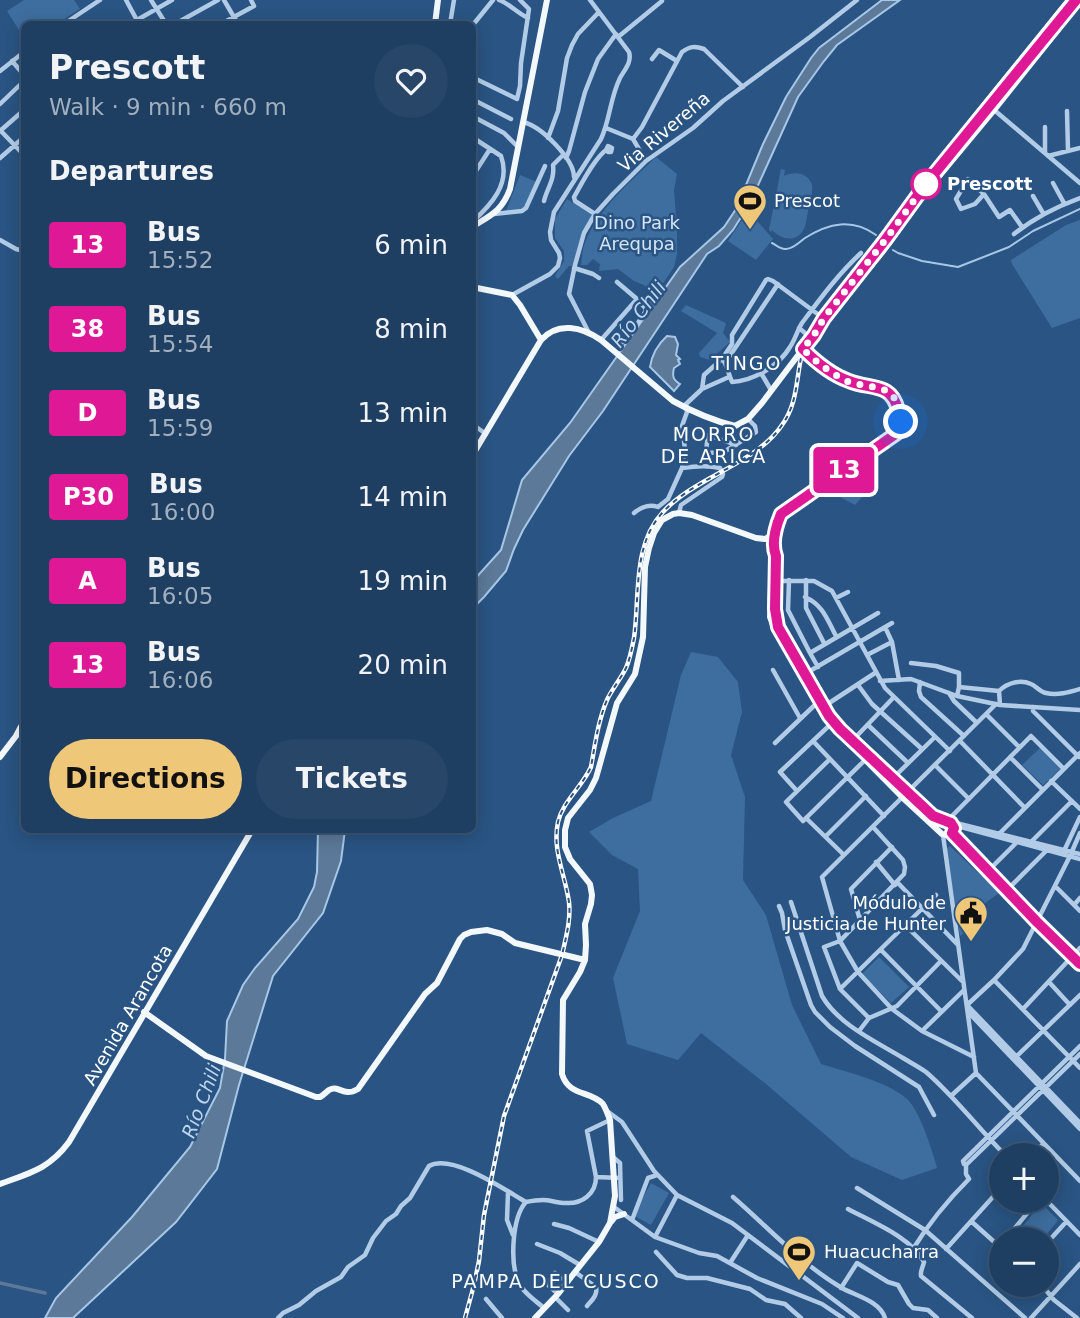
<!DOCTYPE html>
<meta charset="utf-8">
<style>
body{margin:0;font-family:"DejaVu Sans",sans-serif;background:#274668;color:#f1f3f6;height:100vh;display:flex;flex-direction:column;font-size:26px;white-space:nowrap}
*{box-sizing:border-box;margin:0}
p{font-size:23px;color:#a1afbe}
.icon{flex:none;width:38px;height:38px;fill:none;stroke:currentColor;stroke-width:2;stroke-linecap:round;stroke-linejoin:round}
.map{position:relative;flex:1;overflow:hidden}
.sheet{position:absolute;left:21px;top:21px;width:455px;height:812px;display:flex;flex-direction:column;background:#1f3f62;border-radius:10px;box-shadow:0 4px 18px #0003,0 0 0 2px #3c5877}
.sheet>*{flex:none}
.badge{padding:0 14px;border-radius:5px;font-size:24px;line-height:46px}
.fabs{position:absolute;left:989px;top:1143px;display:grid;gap:14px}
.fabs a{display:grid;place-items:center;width:70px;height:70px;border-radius:50%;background:#1f3f62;box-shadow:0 4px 18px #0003,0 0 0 2px #3c5877;font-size:35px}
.you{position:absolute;width:35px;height:35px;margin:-18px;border:5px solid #fff;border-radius:50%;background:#1a73e8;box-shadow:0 0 0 10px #1a73e833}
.map>.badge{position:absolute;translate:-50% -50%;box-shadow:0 0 0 4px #fff}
h2{padding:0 28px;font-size:26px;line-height:63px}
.round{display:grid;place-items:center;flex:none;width:74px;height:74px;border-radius:37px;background:#274668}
.headline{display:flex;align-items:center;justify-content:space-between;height:119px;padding:0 28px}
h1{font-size:33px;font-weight:800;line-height:52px}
.cta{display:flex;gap:14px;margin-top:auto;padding:14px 28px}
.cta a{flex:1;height:80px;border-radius:42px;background:#eec779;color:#111;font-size:28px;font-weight:800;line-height:80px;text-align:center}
.cta a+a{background:#274668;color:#f1f3f6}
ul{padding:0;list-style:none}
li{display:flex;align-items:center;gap:21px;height:84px;padding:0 28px}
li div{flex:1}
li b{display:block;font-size:26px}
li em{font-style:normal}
li .badge{min-width:77px;font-weight:700;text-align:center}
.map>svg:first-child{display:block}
</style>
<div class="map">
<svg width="1080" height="1318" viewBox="0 0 1080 1318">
<rect width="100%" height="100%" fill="#295483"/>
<!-- green -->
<path fill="#3e6e9f" d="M24,0H74L80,9L56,24H24V38L7,11Z
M656,157L677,174L674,190L677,227V254L674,267L656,294L648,287L634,281L618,269L599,271L600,264L593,259L587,265H581C582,257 582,250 585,243C598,209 630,182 656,157Z
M781,169L785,170L784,176C794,171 808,172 812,185C813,192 810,200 809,207C807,214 807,222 804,229C797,243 781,240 772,230L771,232L769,230Z
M520,175L537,182L523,209L506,211Z
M567,199L592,215L582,233L573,266H569L558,279L555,276L564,261V251L555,238V219Z
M754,202L750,218L758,222L773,239L756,260L728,241Z
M1080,220V318L1052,328L1012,264L1011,260L1066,225Z
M686,305L726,323L723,333L730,342L710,360L700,357L699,353L717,333L681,311Z
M845,473L864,495L855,505L823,488Z
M691,652L718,657L738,682L742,712L731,755L745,797L743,880L766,915L792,1005L821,1064C846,1072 887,1081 907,1099C919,1109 933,1152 937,1168L902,1180L851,1157L766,1084L701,1033L678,1060L627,1044L613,978L640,911L638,869L612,855L589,832L613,818L651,801L681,675Z
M1040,748L1062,768L1043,785L1022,765Z
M950,846L999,893L964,918L972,927L960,936L946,849Z
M879,957L909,987L891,1003L862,974Z
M651,1183L669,1193L651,1225L633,1215Z
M1041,1203L1058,1220L1043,1239H1013Z"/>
<!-- water -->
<path fill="#5c7999" stroke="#a7c7e7" stroke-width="2" d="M882,0H900L837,45L824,61L798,97L750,203L733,230L719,246L707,254L603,411L569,456L523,530L514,549L506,571L484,597L473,608V581L501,550L522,480L570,423L680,267L724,227L736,209L763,144L786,97L811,58L819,48Z
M667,336L675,337L678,344L676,355L680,359L678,360L680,364L674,368C672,376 673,380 680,384L674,391L650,367C652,354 657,345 667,336Z
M318,830H345L341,861L323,913L273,976L239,1085L217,1169L176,1222L73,1318H45L56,1298L132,1217L190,1147L220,1088L225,1059L227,1021L243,985L255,968L298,919L314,887L317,872Z"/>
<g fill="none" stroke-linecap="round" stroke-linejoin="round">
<!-- stream -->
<path stroke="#a7c7e7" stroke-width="2" d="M772,243C776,245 781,250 786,249C793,249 800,242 805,238C829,223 852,218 876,235
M893,250L898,253L922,261L958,267L1009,247L1033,231L1080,209"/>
<!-- canal -->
<path stroke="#5c7999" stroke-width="3.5" d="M0,1283L45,1293"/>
<!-- minor -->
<path stroke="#b2cce7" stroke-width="4.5" d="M126,0L139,24
M151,0L166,24
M224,0L238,24
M499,0C510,4 517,13 528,18
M137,20L172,0
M64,24L100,0
M103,24L106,22L109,24
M175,24L218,0
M221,24L254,6L251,0
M450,24L454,0
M472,26L493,0
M618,37L662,1V0
M652,59L659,50L677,61
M12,61L24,75
M0,71L24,52
M472,77L517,99L520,86L521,63L529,9L520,0
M472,99L511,119
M0,104L24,81
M993,109L1080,183
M1067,111L1068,151
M472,116L504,133L518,147
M523,122C541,126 574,159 574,177
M1045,127V153
M606,128L633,139L646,161
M0,130L24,155
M0,131L24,110
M472,137L501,156C511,184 491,205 472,222
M548,138L558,111L567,58L572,45L578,34L599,12
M633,139L642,127L682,52C690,46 695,46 704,49L743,87
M608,146L612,148L611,152H608L606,150Z
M1048,156L1080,148
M0,158L24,137
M566,158L569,151L585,92L598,59L616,34
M472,177L490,149
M1053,183L1064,203
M984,194L975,204L961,209L956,199L968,179L984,194L999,217L1010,210L1022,227
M1033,196L1043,213
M544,201C547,188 555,180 553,165L563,155
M494,214L522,211L526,208L545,166
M595,214L575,201L574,197C582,183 594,159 606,150
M1014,234C1034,218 1055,207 1080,198
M0,240L16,249L24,251
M574,268L593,274L599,278
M617,282L637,299L646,309
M512,295L550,274L558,266L560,258L559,253L551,240L550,232L554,212L601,139C610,120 610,98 620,78C625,69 632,62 629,52L590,0
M799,328L805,333
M588,331L569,294L575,265L584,233L595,214L613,194L646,161L693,128L723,101L810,37L857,0
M601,340L637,299
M620,343L626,341L655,297
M722,359L725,363L732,382C753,381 779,366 790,347C795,340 797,331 802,323C820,299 839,273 861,253
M725,363L778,284
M761,373L771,390
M702,389L704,375L722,359L732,344V335L766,280L768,279L773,281L827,321
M472,424L486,434
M736,445L708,435L706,451L708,453L723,452L727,450L756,432L755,426L748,419
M634,513C641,507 650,504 658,507L668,499L682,468L685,449L682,426L687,412L686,404L702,389L729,377
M679,513L681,505L722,477L723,474L720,468C707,465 696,466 682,468
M789,580L788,610L810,653
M806,580V608L824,643
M776,581H814L832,591L885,688L950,751
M805,597C823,605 827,619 836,636
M836,598L848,592
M885,627L892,642L899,680
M867,655L892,642
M911,663L936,666L959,673V687L957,696
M818,667L810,653L878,613
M773,670L800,718
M803,675L892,623
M880,681L911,679L957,696L1000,705L1080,710
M920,682L919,691L921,697L964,736
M858,685L872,704L922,749
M959,687L999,691L1000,705
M999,691C1007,683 1020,679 1031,684C1036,686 1040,692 1046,693C1057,696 1070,692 1080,689
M949,693L954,701L977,723
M823,707L875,673
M1033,707V711L1079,757
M986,714L1019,747
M868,725L908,763
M813,741L884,816
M852,741L894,697
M960,741L1025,808
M775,743L819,701
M1010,757L1043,790
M830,759L786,802L803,821L866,759
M935,765L969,799
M893,778L935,737
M1051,781L1080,809
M797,791L780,772L833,722
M806,818L844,855
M948,822L952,816L1031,736L1064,769
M952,822L1080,854
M953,826L961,827L1080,859
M999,834L1080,753
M943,835L976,1073
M826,836L866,796
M1031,842L1072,801
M1064,851L1080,817
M876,862L895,885
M988,871L1017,842
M897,882L958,945
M1055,886L1080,911
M1004,893L1047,850
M791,902L822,996C839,1025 875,1041 903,1058C911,1063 919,1067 926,1072C955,1097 978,1128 1005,1155
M1074,905L1080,898
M779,906L782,913L785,930L811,1005L815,1012L830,1027L855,1046L919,1087L934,1115
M860,920L851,889L892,847
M905,925L962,981
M881,950L941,1011
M994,980L1080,1068
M1049,982L1070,1005
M840,989L936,895
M967,1005L994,980L1023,949L1070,856L1080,833
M967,1005L1080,1123
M1023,1009L1080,948
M969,1013L1080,1129
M869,1018L840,989L824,947L840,941L904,874L905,867L903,860L873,827
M859,1031L869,1018L897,1006L941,961
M922,1031L964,990
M974,1057L922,1031L892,1009L858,972L840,941L822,877L996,704
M1016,1057L1080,995
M976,1073L1080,1181
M952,1095L976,1073
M607,1111L622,1122L654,1171L677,1195L732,1223L858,1318
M1032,1155L1043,1144
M613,1157L620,1163L621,1200
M964,1164L963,1161L1080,1046
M964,1164L966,1165L1080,1054
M596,1177L620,1178
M857,1188L925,1230L1025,1318
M508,1192L507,1220L513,1235
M733,1197C769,1228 801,1264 842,1288C856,1296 880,1301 885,1318
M1046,1200L1080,1235
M614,1207L655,1237L699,1253L717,1256L757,1278L822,1304L843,1318
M848,1209C872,1222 911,1237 924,1262C923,1267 920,1271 921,1276L972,1318
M632,1220L648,1178L657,1175
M972,1222L1001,1248
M554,1224L569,1228L599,1242
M655,1237L677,1195
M1006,1239L1038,1200
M537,1244L560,1253L580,1265
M1046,1244L1066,1222
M913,1249C929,1223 948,1200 969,1179L966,1174V1165
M946,1249L1001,1188
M656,1252L677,1275L687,1278H707L750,1289L766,1300L785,1304L801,1318
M730,1263L748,1235
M575,1272L596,1287C598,1295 592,1300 587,1306
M1041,1284L1054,1300L1077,1318
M841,1288L857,1263L888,1282L898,1285L909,1304L913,1308L928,1310L937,1318
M558,1294L547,1284L555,1273L567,1282
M555,1297L568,1310
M486,1299L502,1318
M544,1308C536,1301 522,1292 518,1281C510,1262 512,1217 526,1202C531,1201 537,1200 543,1200C550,1200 558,1203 566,1203C582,1204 596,1194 596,1177L587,1131L610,1120
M278,1318L283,1313L299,1305L316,1291L341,1277L348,1267L365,1255L373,1238L386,1221L396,1214L401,1206L410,1198L429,1166C452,1153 505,1190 526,1202
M1031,1318L1080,1264"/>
<!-- major -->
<path stroke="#f3f8fd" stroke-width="6" d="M435,24L438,0
M472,227C491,215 502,211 510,189L547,0
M472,287L512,295L520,305L541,340
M840,297L926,184L1071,7
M803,349C815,362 832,375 849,381C860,386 883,386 891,394C899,402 903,422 900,431L781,514C769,539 772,588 770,617L773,625L793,658L830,724L903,798L942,834L947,835L952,833
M472,456L541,340C558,321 582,327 601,340L673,401C693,412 714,421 735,426L748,419L762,403L796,358L883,251L925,193L994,110L1080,2
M775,604V617L780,631
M838,727L933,816L952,824L954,828L952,833
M0,757L16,736L24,721
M952,833L1037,922L1080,964
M955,842L988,877
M144,1012L206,1056L316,1097H320C324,1095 326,1092 329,1090C339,1084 343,1098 358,1089L425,994L437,983L460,939L464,935L471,932L487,930L502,934L515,943L585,960
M0,1184C30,1173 49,1169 69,1142L252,830
M611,1222L615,1217L624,1214
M535,1318L558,1294L575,1272L599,1242L610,1223L615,1196L610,1120C608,1115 606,1109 603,1104C590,1090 569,1097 562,1074L563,1000L580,972L585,960L586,945L585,924L591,904L592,895L590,884L570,859L565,847V830L568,818L590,790L596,778L617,703L635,674L643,637L645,567L649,548L654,533L662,520L673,514L679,513L692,515L756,538L765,539L775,534"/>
<!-- rail casing -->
<g stroke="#fff" stroke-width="4.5">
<path id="rail" d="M465,1318L474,1285L479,1261L484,1215L504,1116L562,955C566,937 571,920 569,902C565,874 552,850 558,822C563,801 582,787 591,767C595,745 598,721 607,700C612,689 620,680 626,668C630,659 632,648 634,638C640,597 632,545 663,512C695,477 756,464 782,425C803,396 793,362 810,335C824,313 841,293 856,271C923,178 996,89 1068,0"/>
</g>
<!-- rail -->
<use href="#rail" stroke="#295483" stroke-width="2" stroke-dasharray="5" stroke-linecap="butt"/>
</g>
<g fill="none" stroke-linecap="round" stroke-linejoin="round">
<!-- line casing -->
<g stroke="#fff" stroke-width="16">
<path id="line" d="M1076,0L926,184L886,239L824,318L814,335L803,349C816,362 832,375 849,381C871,390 891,382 898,410C900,418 903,423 900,431L781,514C776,526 771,543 776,556L775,609L778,627L829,716L840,729L933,816L951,823L954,828L952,833L1037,922L1080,964"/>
</g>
<!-- line -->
<use href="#line" stroke="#df1995" stroke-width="10"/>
<!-- walk -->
<path stroke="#fff" stroke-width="7" stroke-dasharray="0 12.6" d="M901,422C899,414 898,402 892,395C884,386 861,386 849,382C833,375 816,362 803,349L814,335L824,318L886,239L926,184"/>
</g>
<!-- icons -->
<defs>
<g id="stadium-pin" transform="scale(1.75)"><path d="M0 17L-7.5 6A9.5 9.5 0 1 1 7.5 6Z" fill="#eec779" stroke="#295483"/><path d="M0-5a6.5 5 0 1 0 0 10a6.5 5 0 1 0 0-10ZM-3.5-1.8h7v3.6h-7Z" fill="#111"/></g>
<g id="civic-pin" transform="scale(1.75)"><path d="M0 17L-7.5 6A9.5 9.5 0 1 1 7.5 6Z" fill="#eec779" stroke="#295483"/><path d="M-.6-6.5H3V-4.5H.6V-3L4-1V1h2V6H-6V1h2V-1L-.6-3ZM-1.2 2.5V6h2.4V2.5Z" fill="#111"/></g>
</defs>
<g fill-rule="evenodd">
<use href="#stadium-pin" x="750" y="201"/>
<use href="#civic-pin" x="971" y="913"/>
<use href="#stadium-pin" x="799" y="1252"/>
</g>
<!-- markers -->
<circle fill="#fff" stroke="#df1995" stroke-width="3.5" cx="926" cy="184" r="14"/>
<g text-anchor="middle" stroke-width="5" stroke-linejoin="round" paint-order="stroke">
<!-- street labels -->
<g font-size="18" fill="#fff" stroke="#295483">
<text transform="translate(664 132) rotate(-40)" y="6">Via Rivereña</text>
<text transform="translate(128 1015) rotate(-60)" y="6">Avenida Arancota</text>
</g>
<!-- stop labels -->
<g font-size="18" font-weight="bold" fill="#fff" stroke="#295483" text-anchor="start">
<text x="947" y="190">Prescott</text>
</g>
<!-- poi labels -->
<g font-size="18" fill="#fff" stroke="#295483" text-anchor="start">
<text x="774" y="207">Prescot</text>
<text x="946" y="909" text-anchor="end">Módulo de<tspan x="946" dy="21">Justicia de Hunter</tspan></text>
<text x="824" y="1258">Huacucharra</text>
</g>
<!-- park labels -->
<g font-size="18" fill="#d5e5f5" stroke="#295483">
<text x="637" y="229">Dino Park<tspan x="637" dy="21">Arequpa</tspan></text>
</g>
<!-- water labels -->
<g font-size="19" font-style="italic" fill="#bed6ee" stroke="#295483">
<text transform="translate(638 314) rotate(-53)" y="7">Río Chili</text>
<text transform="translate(201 1101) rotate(-69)" y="7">Río Chili</text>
</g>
<!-- neighbourhood labels -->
<g font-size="19" letter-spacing="2" fill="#fff" stroke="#295483">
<text x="747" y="370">TINGO</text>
<text x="714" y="441">MORRO<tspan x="714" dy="22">DE ARICA</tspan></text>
<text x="556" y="1288">PAMPA DEL CUSCO</text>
</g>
</g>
</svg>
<div class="fabs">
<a>+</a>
<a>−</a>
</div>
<div class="you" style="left:901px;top:422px"></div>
<b class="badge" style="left:844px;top:470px;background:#df1995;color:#fff">13</b>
<section class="sheet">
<div class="headline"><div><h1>Prescott</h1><p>Walk · 9 min · 660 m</p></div><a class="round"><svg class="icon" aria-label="heart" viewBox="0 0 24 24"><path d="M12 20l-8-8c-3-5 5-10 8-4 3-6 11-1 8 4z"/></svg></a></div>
<h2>Departures</h2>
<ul>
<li><span class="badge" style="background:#df1995;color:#fff">13</span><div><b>Bus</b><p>15:52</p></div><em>6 min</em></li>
<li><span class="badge" style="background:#df1995;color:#fff">38</span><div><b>Bus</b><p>15:54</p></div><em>8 min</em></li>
<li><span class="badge" style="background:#df1995;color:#fff">D</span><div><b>Bus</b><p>15:59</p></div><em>13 min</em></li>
<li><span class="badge" style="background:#df1995;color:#fff">P30</span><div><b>Bus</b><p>16:00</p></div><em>14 min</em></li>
<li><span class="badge" style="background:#df1995;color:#fff">A</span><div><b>Bus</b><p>16:05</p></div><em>19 min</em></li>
<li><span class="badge" style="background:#df1995;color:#fff">13</span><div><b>Bus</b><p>16:06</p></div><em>20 min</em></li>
</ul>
<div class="cta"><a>Directions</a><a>Tickets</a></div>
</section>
</div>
